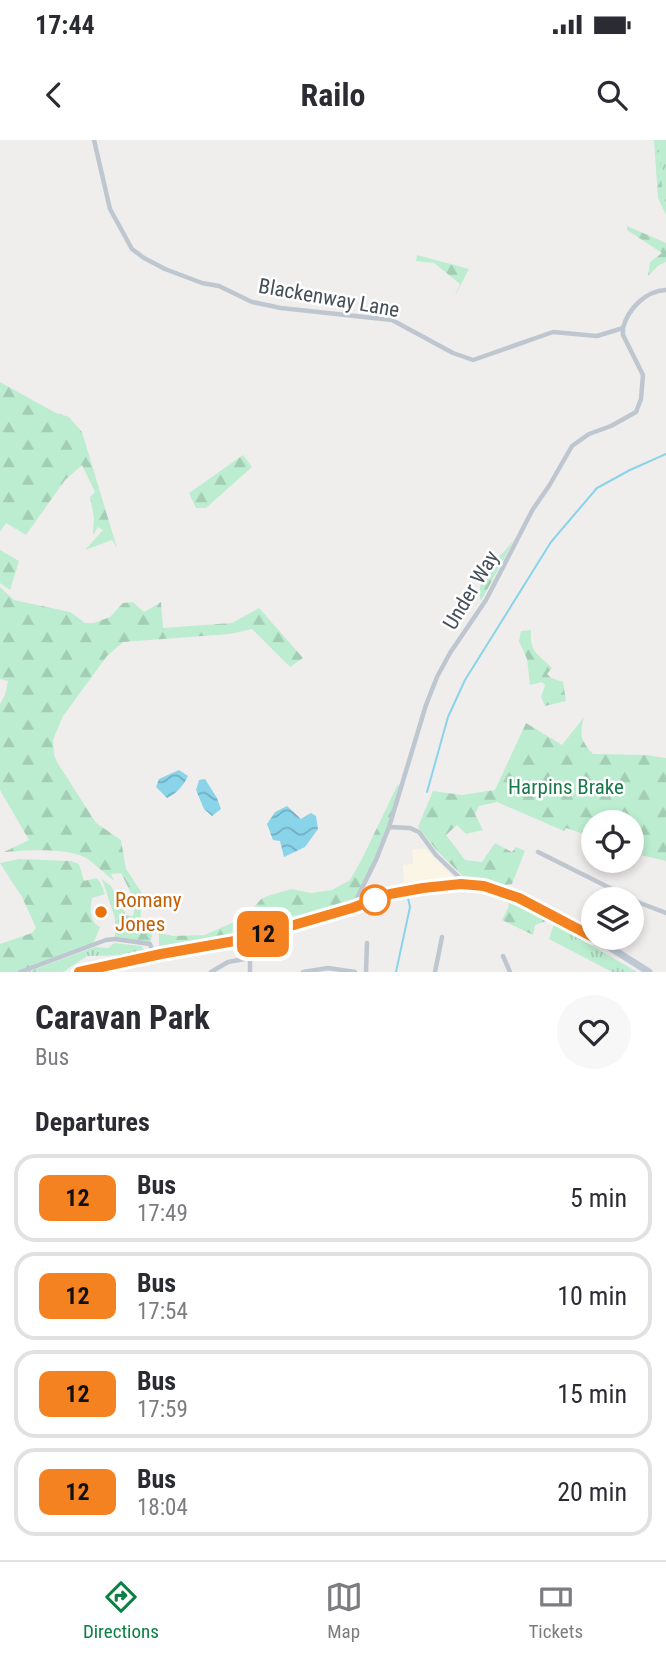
<!DOCTYPE html>
<style>
body{margin:0;font-family:"Roboto Condensed",sans-serif;background:#f7f7f7;color:#2b2b33;height:100vh;display:flex;flex-direction:column;font-size:26px;white-space:nowrap}
*{box-sizing:border-box;margin:0}
p{font-size:23px;color:#7c7c81}
.icon{flex:none;width:38px;height:38px;fill:none;stroke:currentColor;stroke-width:2;stroke-linecap:round;stroke-linejoin:round}
.map{position:relative;height:832px;overflow:hidden}
.side{display:flex;flex-direction:column;background:#fff;flex:1}
.side>*{flex:none}
.badge{padding:0 14px;border-radius:10px;font-size:24px;line-height:46px}
.buttons{position:absolute;left:581px;top:670px;display:grid;gap:14px}
.buttons a{display:grid;place-items:center;width:63px;height:63px;border-radius:50%;background:#fff;box-shadow:0 4px 10px #0003;font-size:35px}
.map>.badge{position:absolute;translate:-50% -50%;box-shadow:0 0 0 4px #fff}
h2{padding:0 35px;font-size:26px;line-height:63px}
.round{display:grid;place-items:center;flex:none;width:74px;height:74px;border-radius:37px;background:#f7f7f7}
.summary{display:flex;align-items:center;justify-content:space-between;height:119px;padding:0 35px}
h1{font-size:33px;font-weight:700;line-height:52px}
ul{padding:0;list-style:none}
li{display:flex;align-items:center;gap:21px;height:88px;margin:0 14px 10px;padding:0 21px;border:4px solid #e1e1e2;border-radius:21px}
li div{flex:1}
li b{display:block;font-size:26px}
li em{font-style:normal}
li .badge{min-width:77px;font-weight:700;text-align:center}
.status{display:flex;justify-content:space-between;align-items:center;height:49px;padding:0 35px;background:#fff;direction:ltr}
.status svg{height:19px;fill:currentColor}
header{display:flex;justify-content:space-between;align-items:center;height:91px;padding:0 35px;background:#fff;font-size:32px;font-weight:700}
.menu{display:flex;justify-content:space-around;align-items:center;height:98px;border-top:2px solid #e1e1e2;background:#fff;font-size:19px;color:#7c7c81}
.menu a{display:grid;justify-items:center;gap:4px}
.menu .current{color:#0b8043}
.map>svg:first-child{display:block}
</style>
<div class="status"><b>17:44</b><svg viewBox="0 0 49 12"><path d="M0 12V9h3v3zM5 12V6h3v6zM10 12V3h3v9zM15 12V0h3v12zM26 1h20v11H26zM47 4h2v5h-2z"/></svg></div>
<header><svg class="icon" aria-label="back" viewBox="0 0 24 24"><path d="M15 5l-7 7 7 7"/></svg>Railo<svg class="icon" aria-label="search" viewBox="0 0 24 24"><circle cx="10" cy="10" r="6"/><path d="M15 15l6 6"/></svg></header>
<div class="map">
<svg width="666" height="832" viewBox="0 0 666 832">
<defs>
<pattern id="grass-tufts" width="24" height="20" patternUnits="userSpaceOnUse" patternTransform="scale(1.75)"><rect width="24" height="20" fill="#bcedd0"/><path d="M3 7l-1-3M5 7V3M7 7l1-3M15 17l-1-3M17 17v-4M19 17l1-3" fill="none" stroke="#a3cdb5"/></pattern>
<pattern id="forest-firs" width="22" height="20" patternUnits="userSpaceOnUse" patternTransform="scale(1.75)"><rect width="22" height="20" fill="#bcedd0"/><path d="M5 1l3.5 6h-7zM16 11l3.5 6h-7z" fill="#a3cdb5"/></pattern>
<pattern id="water-waves" width="16" height="10" patternUnits="userSpaceOnUse" patternTransform="scale(1.75)"><rect width="16" height="10" fill="#8ad4e9"/><path d="M0 5q4-4 8 0t8 0" fill="none" stroke="#73aec0"/></pattern>
</defs>
<rect width="100%" height="100%" fill="#f0eded"/>
<!-- commercial -->
<path fill="#fbf5e6" d="M426,709L453,737L404,744L403,725L413,724L412,710Z"/>
<!-- grass -->
<path fill="url(#grass-tufts)" d="M658,0H666V64L663,58Z
M554,784L565,790L637,832H612L549,799Z
M114,803L141,806L145,811L138,815L87,816L63,832H27L95,807L108,808Z"/>
<!-- forest -->
<path fill="url(#forest-firs)" d="M654,0H658L663,58L666,64V75L658,58Z
M627,86L666,103V122L659,125L648,136L650,122L662,113L627,90Z
M417,115L469,129L454,158L460,144L434,123L416,121Z
M0,242L54,272L69,277L82,292L117,408L112,400L85,410L103,390L98,387L94,394L93,393L94,377L90,357L95,352L82,325L65,340L26,395L6,383L0,392Z
M243,315L252,327L206,368H196L189,353Z
M514,400L481,461C473,439 501,416 514,400Z
M0,410L19,421L10,450L0,443Z
M0,447L14,460L70,472L85,483H94L110,477L123,463L133,462L144,472L161,462L163,488L232,483L259,468L303,518L290,527L252,489L230,494L123,502L107,516L63,576L53,600L54,615L57,622L96,683L121,700L126,729L142,753L140,787L153,791L150,804L115,799V778L102,739L111,746L126,775L133,776L136,763L121,733L111,734L114,741C105,734 97,726 88,719C70,707 25,710 4,712L29,700L0,650V564L5,555L8,541L0,539Z
M531,490C529,513 539,514 552,528L547,534L551,538L563,542L566,561L545,566L541,557L545,545L542,542L530,545L527,519L519,501L521,491Z
M584,577C579,595 581,601 593,614L646,615L666,618V721L632,713V682H593V697L566,688L564,691L497,662L479,666L475,674L483,690L466,694L457,685L446,695L465,720L482,722L495,703L512,712L516,707L525,711L512,744L504,745L464,737L439,713L418,687L433,651L462,655L495,650L526,583L562,605Z
M398,644C406,664 363,745 352,768C290,786 224,812 159,807V793L173,796L205,795L247,776L261,759L268,756L291,749L311,753L332,750L350,740L362,719Z
M19,719L71,721L79,724L84,741L96,738L100,742L105,754L92,758C90,770 89,781 100,787L93,804L20,832H0V804L32,793L36,788L22,757L0,723Z
M508,762L546,781L535,785L533,795L502,780L509,766Z"/>
<!-- water -->
<path fill="url(#water-waves)" d="M179,630L188,636C184,645 176,654 167,658L156,647L159,639Z
M205,639L217,658L221,669L212,676L204,669L196,650L199,640Z
M287,666L301,679L311,673L316,676L318,689L305,707L284,717L280,701L273,700L267,684L275,672Z"/>
<g fill="none" stroke-linecap="round" stroke-linejoin="round">
<!-- stream -->
<path stroke="#8ad4e9" stroke-width="2" d="M427,652L448,577L465,540L551,402L597,348L630,330L666,314
M396,832L410,767L408,758"/>
<!-- street -->
<path stroke="#bec7cf" stroke-width="4.5" d="M94,0L110,69L132,109L144,118L165,129L202,143L219,146L252,162L281,168L392,180L453,213L473,220L553,192L597,196L623,188
M623,188C628,169 645,151 666,150
M389,687L410,688L419,692L436,715L460,738L461,744
M538,712L640,763L666,773
M352,768L376,720L389,687L426,565L437,537L450,513L486,460L533,369L549,346L572,306L589,294L611,286L636,272L641,259L643,235L623,195V188
M246,799L250,818V832
M503,816L510,832
M20,832L106,800L115,799L150,804L154,815
M211,832L228,822L250,818
M303,832L328,828L355,832
M366,832L367,803
M435,832L442,797"/>
<!-- secondary -->
<path stroke="#bec8d4" stroke-width="7" d="M595,798L649,832
M79,832L161,814L246,799L352,768L390,754L423,748L461,744L484,746L519,758L593,797"/>
</g>
<g fill="none" stroke-linecap="round" stroke-linejoin="round">
<!-- line casing -->
<g stroke="#fff" stroke-width="16">
<path id="line" d="M79,832L161,814L246,799L352,768L390,754L423,748L461,744L484,746L519,758L593,797"/>
</g>
<!-- line -->
<use href="#line" stroke="#f58220" stroke-width="10"/>
</g>
<!-- markers -->
<circle fill="#fff" stroke="#f58220" stroke-width="3.5" cx="375" cy="760" r="14"/>
<circle fill="#e8710a" stroke="#fff" stroke-width="2.5" cx="101" cy="772" r="7"/>
<g text-anchor="middle" stroke-width="5" stroke-linejoin="round" paint-order="stroke">
<!-- street labels -->
<g font-size="21" fill="#46505a" stroke="#fff">
<text transform="translate(329 158) rotate(10)" y="7">Blackenway Lane</text>
<text transform="translate(471 450) rotate(-59)" y="7">Under Way</text>
</g>
<!-- park labels -->
<g font-size="21" fill="#19794a" stroke="#fff">
<text x="566" y="654">Harpins Brake</text>
</g>
<!-- food labels -->
<g font-size="21" fill="#c56008" stroke="#fff" text-anchor="start">
<text x="115" y="767">Romany<tspan x="115" dy="24">Jones</tspan></text>
</g>
</g>
</svg>
<div class="buttons">
<a><svg class="icon" aria-label="locate" viewBox="0 0 24 24"><circle cx="12" cy="12" r="6"/><path d="M12 2v4M12 18v4M2 12h4M18 12h4"/></svg></a>
<a><svg class="icon" aria-label="layers" viewBox="0 0 24 24"><path d="M12 4l9 5-9 5-9-5zM3 14l9 5 9-5"/></svg></a>
</div>
<b class="badge" style="left:263px;top:794px;background:#f58220;color:#111">12</b>
</div>
<section class="side">
<div class="summary"><div><h1>Caravan Park</h1><p>Bus</p></div><a class="round"><svg class="icon" aria-label="heart" viewBox="0 0 24 24"><path d="M12 20l-8-8c-3-5 5-10 8-4 3-6 11-1 8 4z"/></svg></a></div>
<h2>Departures</h2>
<ul>
<li><span class="badge" style="background:#f58220;color:#111">12</span><div><b>Bus</b><p>17:49</p></div><em>5 min</em></li>
<li><span class="badge" style="background:#f58220;color:#111">12</span><div><b>Bus</b><p>17:54</p></div><em>10 min</em></li>
<li><span class="badge" style="background:#f58220;color:#111">12</span><div><b>Bus</b><p>17:59</p></div><em>15 min</em></li>
<li><span class="badge" style="background:#f58220;color:#111">12</span><div><b>Bus</b><p>18:04</p></div><em>20 min</em></li>
</ul>
</section>
<nav class="menu">
<a class="current"><svg class="icon" aria-label="directions" viewBox="0 0 24 24"><path d="M12 3l9 9-9 9-9-9zM9 14v-3h6M13 9l2 2-2 2"/></svg>Directions</a>
<a><svg class="icon" aria-label="map" viewBox="0 0 24 24"><path d="M3 6l6-2 6 2 6-2v14l-6 2-6-2-6 2zM9 4v14M15 6v14"/></svg>Map</a>
<a><svg class="icon" aria-label="tickets" viewBox="0 0 24 24"><path d="M3 7h18v10H3zM15 7v10"/></svg>Tickets</a>
</nav>
